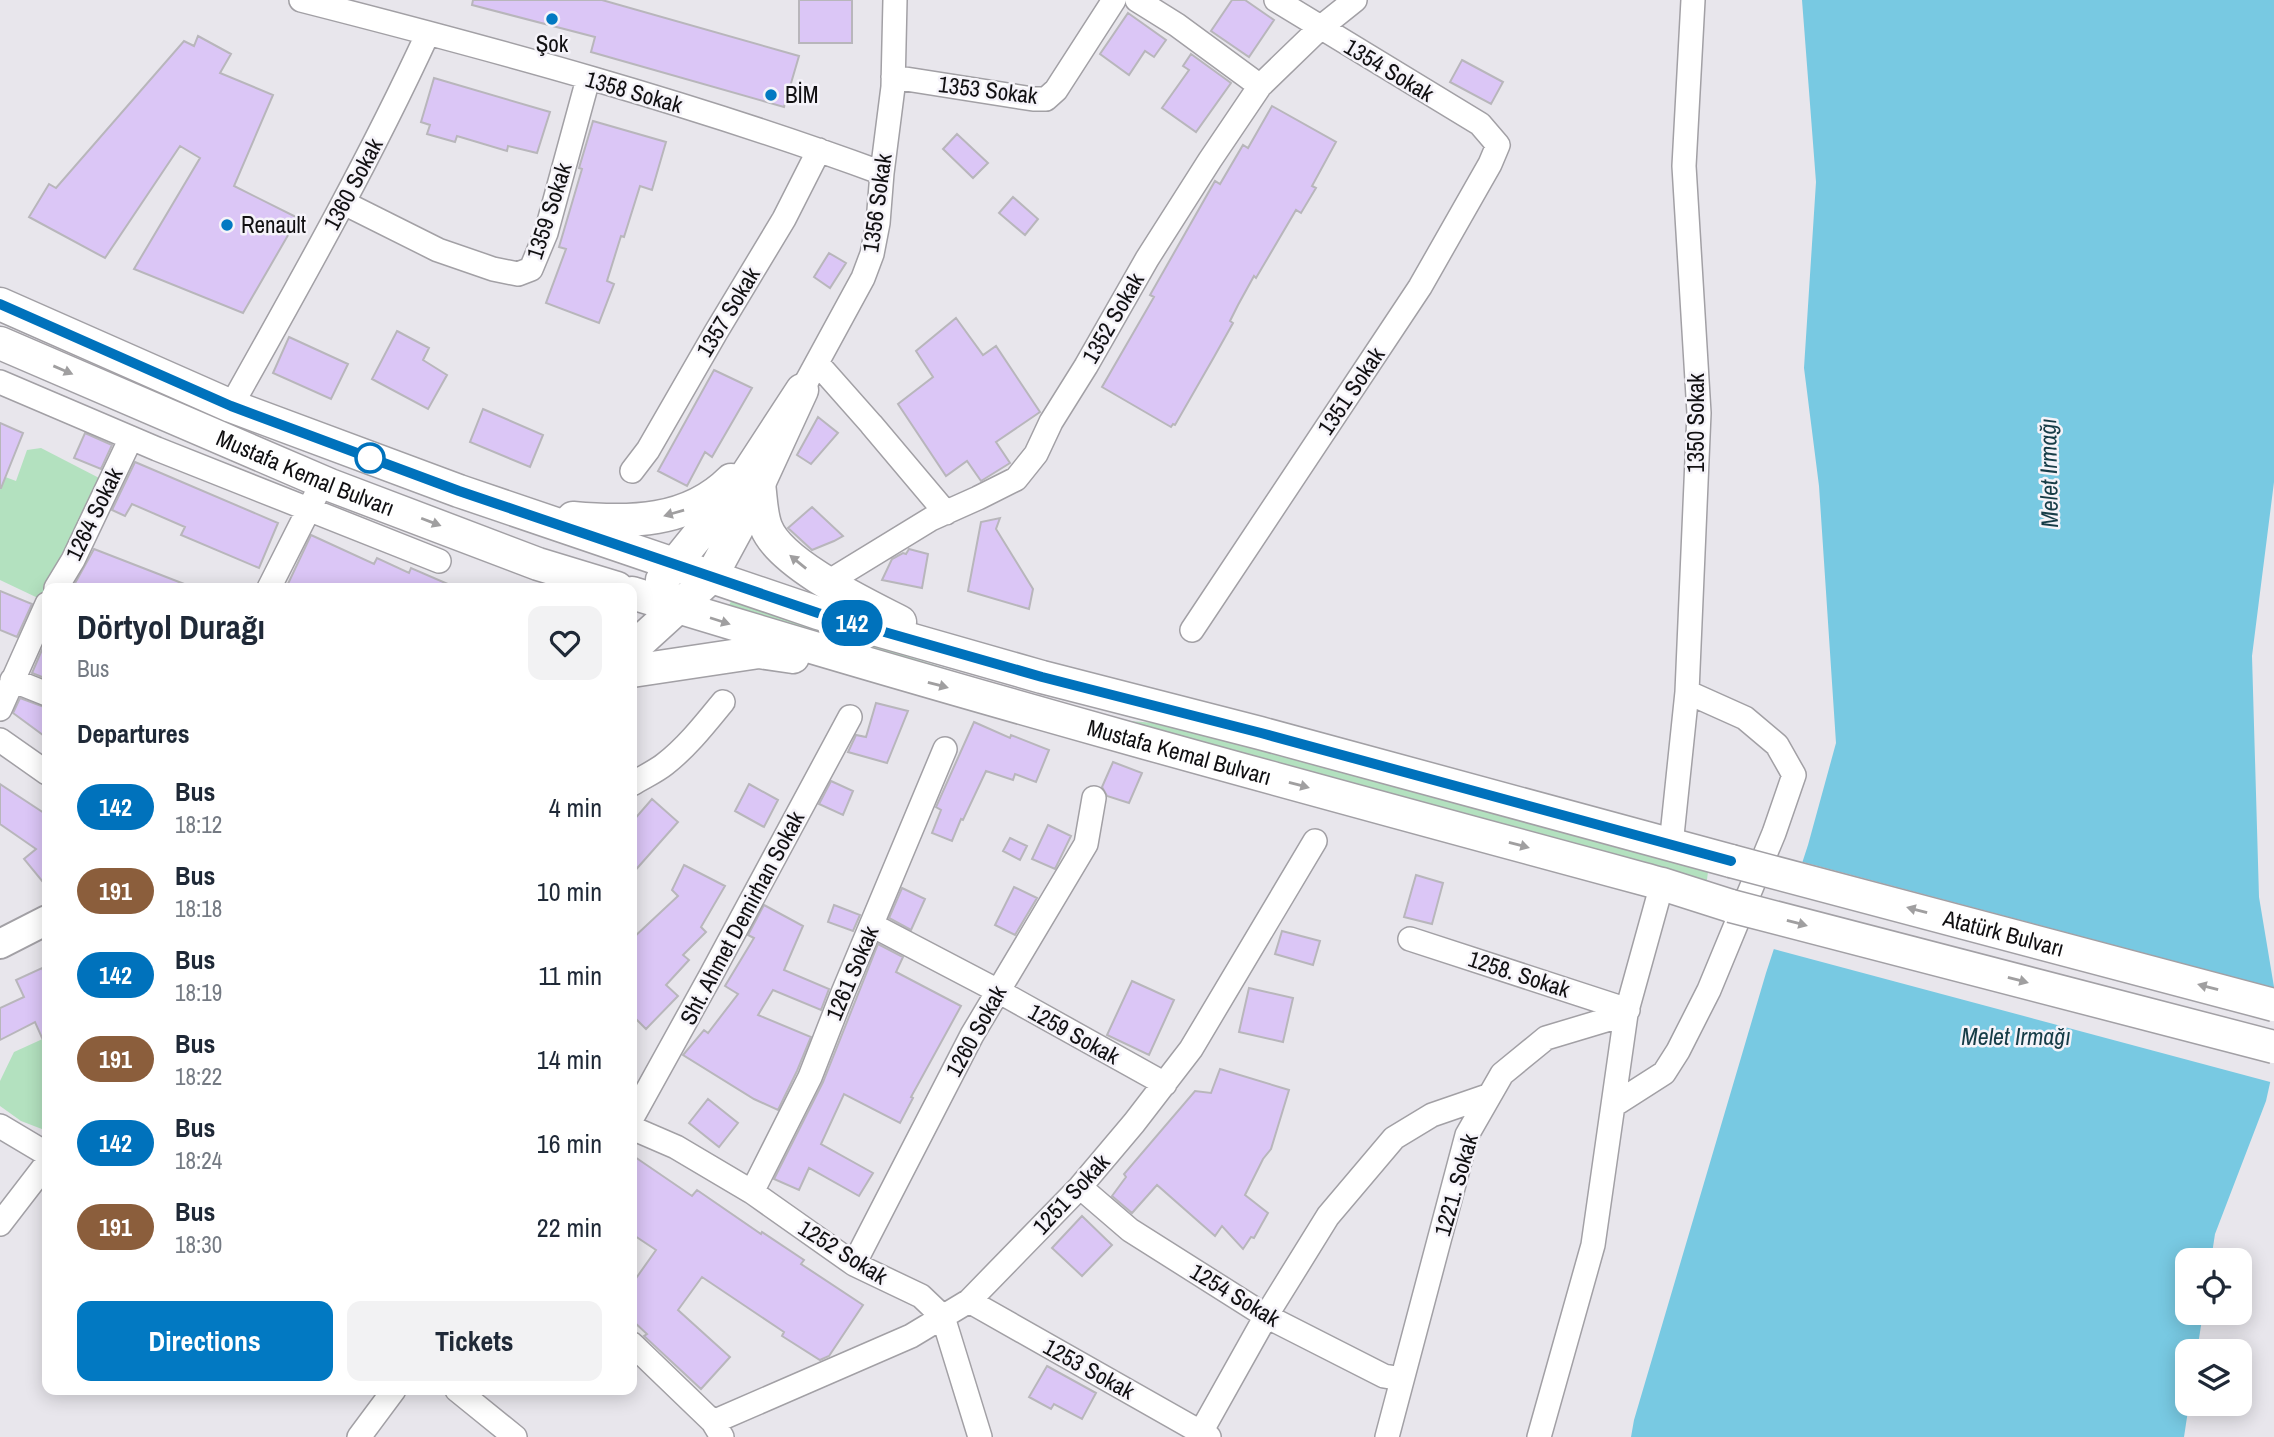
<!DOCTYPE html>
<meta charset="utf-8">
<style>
body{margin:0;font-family:"Archivo Narrow",sans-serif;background:#f2f2f3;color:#1f2937;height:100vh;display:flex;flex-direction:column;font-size:26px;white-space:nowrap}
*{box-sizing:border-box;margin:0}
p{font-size:23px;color:#747a83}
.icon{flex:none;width:38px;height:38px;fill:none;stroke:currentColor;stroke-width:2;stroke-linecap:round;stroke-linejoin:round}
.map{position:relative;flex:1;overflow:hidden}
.panel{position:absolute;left:42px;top:583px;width:595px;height:812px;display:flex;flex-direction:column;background:#fff;border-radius:14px;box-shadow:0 4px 18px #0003}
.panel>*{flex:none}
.badge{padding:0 14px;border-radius:23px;font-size:24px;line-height:46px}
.fabs{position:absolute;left:2175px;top:1248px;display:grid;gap:14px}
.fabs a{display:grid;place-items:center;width:77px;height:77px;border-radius:14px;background:#fff;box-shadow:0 4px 18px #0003;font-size:35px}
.map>.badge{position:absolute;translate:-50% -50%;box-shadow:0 0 0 4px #fff}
h2{padding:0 35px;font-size:26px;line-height:63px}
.round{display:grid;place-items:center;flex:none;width:74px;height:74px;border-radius:14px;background:#f2f2f3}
.headline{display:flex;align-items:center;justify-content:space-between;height:119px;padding:0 35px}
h1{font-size:33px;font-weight:700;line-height:52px}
.action{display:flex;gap:14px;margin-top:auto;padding:14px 35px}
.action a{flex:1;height:80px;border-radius:14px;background:#0279c2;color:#fff;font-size:28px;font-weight:700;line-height:80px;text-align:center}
.action a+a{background:#f2f2f3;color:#1f2937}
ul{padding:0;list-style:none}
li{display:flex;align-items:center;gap:21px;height:84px;padding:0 35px}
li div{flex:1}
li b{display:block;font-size:26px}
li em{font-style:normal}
li .badge{min-width:77px;font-weight:700;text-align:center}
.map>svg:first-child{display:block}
</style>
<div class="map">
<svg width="2274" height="1437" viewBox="0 0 2274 1437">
<rect width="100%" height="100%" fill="#e8e6ec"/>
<!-- green -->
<path fill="#b3e1bf" d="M41,448L103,480L40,599L0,580V475L16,481L27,450Z
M731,601L970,676L1106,715L1130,721L1168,724L1570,832L1708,872L1706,887L726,613Z
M47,1037V1131L21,1121L0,1106V1081L14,1052Z"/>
<!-- water -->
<path fill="#78c9e2" d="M1802,0H2274V482L2252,656L2259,897L2274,987V1065L2266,1101L2215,1234L2211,1260H2188V1312L2203,1313L2197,1351H2188V1404H2189L2184,1437H1631L1634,1420L1766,973L1808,845L1836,743L1819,486L1804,368L1816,182Z"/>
<!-- pier -->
<path fill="#e8e6ec" d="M1799,861L2274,988V1083L1770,948Z"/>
<!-- building -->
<path fill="#dbc6f6" stroke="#b8b6bb" stroke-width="2" d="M473,0H602L799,56L784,107L591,52L595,37L472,5Z
M799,0H852V43H799Z
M1232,0H1245L1274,20L1249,57L1211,31Z
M1128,13L1166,40L1154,57L1145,51L1129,75L1100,54Z
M198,36L231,54L220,73L273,95L234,186L298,218L243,313L134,269L200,158L180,146L105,258L29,217L49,184L56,188L184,41L194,46Z
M1191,54L1231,83L1196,132L1162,108L1189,70L1183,66Z
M1462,60L1503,82L1491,104L1450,82Z
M434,78L550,112L537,153L508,146L507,151L457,136L455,142L427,134L430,125L421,122Z
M1272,106L1336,142L1312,186L1316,188L1301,213L1296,210L1256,278L1254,276L1238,305L1230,321L1233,323L1214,357L1175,425L1173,424L1171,427L1102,387L1154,297L1150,295L1215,181L1220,184L1243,145L1248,148Z
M593,121L666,142L652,190L640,186L624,237L621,236L607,281L614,284L599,323L546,303L566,249L559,247L582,169L579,168Z
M957,134L988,163L973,178L943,149Z
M1013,197L1038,219L1025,235L999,213Z
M829,253L846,263L830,288L814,277Z
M956,318L983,355L996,346L1040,412L996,442L1010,463L981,481L967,461L946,476L898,404L933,377L916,351Z
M397,331L429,348L423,360L447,375L428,409L372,379Z
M289,337L348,364L331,399L273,373Z
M714,370L752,388L712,457L705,452L687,486L658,471Z
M483,409L543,435L530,467L470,442Z
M818,417L838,433L811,464L797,455Z
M0,423L23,433L1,488H0Z
M85,433L112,445L101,469L74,458Z
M135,462L278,523L259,568L181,535L185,527L132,504L125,516L112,510Z
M812,507L843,536L834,541L812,550L788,528Z
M1000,518L996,529L1033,589L1029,609L968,591L981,522Z
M311,535L374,564L377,558L409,573L411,568L457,588H286Z
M94,549L192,587V588H82L74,585Z
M909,549L928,554L922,588L882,580L892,559L903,553L906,554Z
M0,591L32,604L17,637L0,630Z
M47,638V679L32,673Z
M20,698L47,708V738L13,713Z
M876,703L908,711L887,763L848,752L856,735L866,737Z
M974,722L1010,738L1011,735L1049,750L1036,782L1015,774L1013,780L986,771L963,820L961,819L952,841L932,833L941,810L936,807Z
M1113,762L1142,773L1129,803L1107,796L1102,787Z
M831,781L853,791L843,815L819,804Z
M0,784L47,815V887L24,859L36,849L0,824Z
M749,784L778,800L764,827L735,811Z
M652,799L678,822L632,874V822Z
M1048,825L1071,836L1055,869L1032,859Z
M1010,838L1027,846L1020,860L1003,851Z
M684,865L725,886L701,927L706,932L683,955L689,960L666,985L678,996L646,1029L632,1015V939L678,896L672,890Z
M1416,875L1443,883L1432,924L1404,917Z
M1014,887L1037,898L1015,935L995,925Z
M902,888L925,899L911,930L889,918Z
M764,905L803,926L784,970L829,989L821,1010L773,990L758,1015L811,1037L797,1071L778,1110L754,1099L683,1055L704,1030L708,1033L738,994L725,986L754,938L748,935Z
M834,905L860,915L853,931L828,922Z
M1282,931L1320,941L1313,965L1275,954Z
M878,944L903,957L896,972L961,1006L911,1097L913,1098L900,1123L844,1094L821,1144L873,1173L859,1196L809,1168L799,1190L774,1179L823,1082Z
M42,968L47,981V1049L35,1022L0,1040V1008L24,997L16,980Z
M1132,981L1174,1000L1149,1055L1107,1035Z
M1249,988L1293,998L1283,1042L1239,1032Z
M1220,1069L1289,1090L1271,1149L1263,1159L1245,1195L1268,1213L1254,1238L1251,1237L1243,1249L1222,1226L1215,1236L1157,1185L1132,1213L1112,1196L1126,1177L1124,1174L1195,1091L1211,1093Z
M708,1099L738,1123L719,1147L689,1123Z
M632,1155L692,1196L697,1190L761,1234L762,1232L804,1260L801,1264L863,1305L829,1356L820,1360L782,1336L784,1332L702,1277L678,1310L730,1357L701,1389L644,1336L647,1334L632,1320V1284L656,1250L632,1234Z
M1082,1216L1112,1245L1082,1276L1052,1248Z
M1047,1366L1096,1393L1082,1419L1054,1404L1051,1409L1029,1397Z"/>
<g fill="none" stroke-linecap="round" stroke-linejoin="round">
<!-- minor casing -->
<g stroke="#a2a0a5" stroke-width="26">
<path id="minor" d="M301,0C497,50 692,103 882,173
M1137,0L1177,25L1260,86
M893,77L1033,99H1046L1056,90L1114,0
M344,203L438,250L493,269L518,274L531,269L546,233L588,79
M817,363L871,424L946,513
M0,382L157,449L439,561
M802,390L863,278L872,254L878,223L882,173L893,87L895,0
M231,406C300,283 369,161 428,33
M632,471L648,450L716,332L784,219L819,150
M828,582L931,519L978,498L1016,479L1036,454L1051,422L1086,366L1147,259L1210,160L1260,86L1320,28L1355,0
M56,588L73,560L131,438
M269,588L315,497
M1192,630L1420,287L1490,164L1498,145L1480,124L1276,0
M12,680L47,694
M0,709L47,604
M0,740L47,773
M632,784C643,777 655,772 665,764C687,747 705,724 723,702
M1671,845L1687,692L1699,413L1684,166L1693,0
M872,925L998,991L1165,1084
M1410,939L1628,1010
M1614,1105L1664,1073L1678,1051L1709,990L1774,833L1794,775L1777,745L1745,718L1687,692
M632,1118L710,977L850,717
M0,1126L47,1154
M632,1128L676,1147L752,1192L854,1264L921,1296L943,1317L980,1437
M1080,1187L1130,1230L1266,1316L1384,1376L1402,1379
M752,1192L810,1077L842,995L945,749
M0,1224L47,1163
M854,1264L972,1035L1086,844L1094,798
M969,1301L1209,1437
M632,1344L713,1422L722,1437
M457,1390L515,1437
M713,1422L911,1336L969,1301L1080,1187L1134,1123L1191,1049L1315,841
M1201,1432L1266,1316L1328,1216L1394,1138L1432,1115L1490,1095
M359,1437L394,1390
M1387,1437L1467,1135L1502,1074L1546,1038L1626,1014
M1539,1437L1593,1245L1626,1014L1662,884"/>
</g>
<!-- major casing -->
<g stroke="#a2a0a5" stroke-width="32">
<path id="major" d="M0,944L47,920"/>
</g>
<!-- highway casing -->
<g stroke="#a2a0a5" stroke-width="35">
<g id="highway">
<path d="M0,304L231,406L459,491L818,613L1042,677L1260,733L1731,861"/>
<path id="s1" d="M0,343L330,485L538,564L617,588"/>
<path d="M759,484C761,498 761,514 766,527C780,564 865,604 900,622"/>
<path d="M573,518C629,523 688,523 731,480"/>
<path id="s2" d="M632,593C973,698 1318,791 1662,884L1731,906"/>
<path d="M632,649L711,577L744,516L802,390L746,476L662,580"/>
<path d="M632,671L759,652L793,657"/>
</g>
</g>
<!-- minor -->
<use href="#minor" stroke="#fff" stroke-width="23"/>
<!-- major -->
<use href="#major" stroke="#fff" stroke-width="28"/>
<!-- highway -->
<use href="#highway" stroke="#fff" stroke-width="32"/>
<!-- highway-bridge casing -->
<g stroke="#a2a0a5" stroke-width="35" stroke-linecap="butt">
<g id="highway-bridge">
<path id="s3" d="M1731,861L2274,1005"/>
<path d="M1731,906L2274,1047"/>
</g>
</g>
<!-- highway-bridge -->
<use href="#highway-bridge" stroke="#fff" stroke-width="32"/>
</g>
<!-- one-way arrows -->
<defs><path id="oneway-solid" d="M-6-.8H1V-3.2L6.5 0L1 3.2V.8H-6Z" transform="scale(1.75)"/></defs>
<g fill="#a09fa0">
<use href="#oneway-solid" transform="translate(63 370) rotate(23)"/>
<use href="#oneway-solid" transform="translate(674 513) rotate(164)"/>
<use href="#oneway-solid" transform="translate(431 522) rotate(21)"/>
<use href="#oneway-solid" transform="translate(798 562) rotate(-141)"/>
<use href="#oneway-solid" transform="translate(720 621) rotate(18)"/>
<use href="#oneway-solid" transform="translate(938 685) rotate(15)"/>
<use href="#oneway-solid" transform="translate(1299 785) rotate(15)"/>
<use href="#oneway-solid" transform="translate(1519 845) rotate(15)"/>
<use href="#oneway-solid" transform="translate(1917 910) rotate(-165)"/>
<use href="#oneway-solid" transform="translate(1797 923) rotate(15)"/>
<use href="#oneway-solid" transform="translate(2018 980) rotate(15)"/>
<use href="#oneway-solid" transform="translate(2208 987) rotate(-165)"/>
</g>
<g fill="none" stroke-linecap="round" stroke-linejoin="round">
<!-- line casing -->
<g stroke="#fff" stroke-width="16">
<path id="line" d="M0,304L231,406L459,491L818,613L1042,677L1261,733L1731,861"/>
</g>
<!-- line -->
<use href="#line" stroke="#0072bc" stroke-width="10"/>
</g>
<!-- markers -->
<g fill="#0279c2" stroke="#f5f3f9" stroke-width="2.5">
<circle cx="552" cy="19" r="7"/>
<circle cx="771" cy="95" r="7"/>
<circle cx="227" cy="225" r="7"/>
</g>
<circle fill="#fff" stroke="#0072bc" stroke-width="3.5" cx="370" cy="458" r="14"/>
<g text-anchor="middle" stroke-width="5" stroke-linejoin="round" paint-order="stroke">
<!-- poi labels -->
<g font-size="23" fill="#111012" stroke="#f5f3f9" text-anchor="start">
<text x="552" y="52" text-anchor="middle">Şok</text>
<text x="785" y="103">BİM</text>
<text x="241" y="233">Renault</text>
</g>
<!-- street labels -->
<g font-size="23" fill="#111012" stroke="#f5f3f9">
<text transform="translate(1389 70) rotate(31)" y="8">1354 Sokak</text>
<text transform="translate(988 90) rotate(7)" y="8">1353 Sokak</text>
<text transform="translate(634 92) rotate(16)" y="8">1358 Sokak</text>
<text transform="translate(353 184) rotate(-62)" y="8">1360 Sokak</text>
<text transform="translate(877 203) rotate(-82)" y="8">1356 Sokak</text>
<text transform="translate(549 211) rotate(-72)" y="8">1359 Sokak</text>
<text transform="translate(728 312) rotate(-59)" y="8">1357 Sokak</text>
<text transform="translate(1113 318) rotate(-60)" y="8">1352 Sokak</text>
<text transform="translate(1351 391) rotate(-56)" y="8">1351 Sokak</text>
<text transform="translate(1696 423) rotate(-90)" y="8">1350 Sokak</text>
<text dy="8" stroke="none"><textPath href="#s1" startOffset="332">Mustafa Kemal Bulvarı</textPath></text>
<text transform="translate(94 514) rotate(-64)" y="8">1264 Sokak</text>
<text dy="8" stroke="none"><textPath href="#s2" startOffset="570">Mustafa Kemal Bulvarı</textPath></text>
<text transform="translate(742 918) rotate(-62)" y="8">Sht. Ahmet Demirhan Sokak</text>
<text dy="8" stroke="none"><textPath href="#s3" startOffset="282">Atatürk Bulvarı</textPath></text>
<text transform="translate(852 973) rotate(-67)" y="8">1261 Sokak</text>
<text transform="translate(1519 974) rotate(18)" y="8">1258. Sokak</text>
<text transform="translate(976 1031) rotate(-61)" y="8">1260 Sokak</text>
<text transform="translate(1074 1034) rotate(29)" y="8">1259 Sokak</text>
<text transform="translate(1456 1185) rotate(-74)" y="8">1221. Sokak</text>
<text transform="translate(1071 1194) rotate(-47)" y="8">1251 Sokak</text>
<text transform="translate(843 1252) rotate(32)" y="8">1252 Sokak</text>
<text transform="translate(1235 1295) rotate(31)" y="8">1254 Sokak</text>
<text transform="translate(1089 1369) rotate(29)" y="8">1253 Sokak</text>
</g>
<!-- water labels -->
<g font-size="24" font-style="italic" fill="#163c47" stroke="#f5f3f9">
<text transform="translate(2049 473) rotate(-91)" y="8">Melet Irmağı</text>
<text x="2016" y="1045">Melet Irmağı</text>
</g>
</g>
</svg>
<div class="fabs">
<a><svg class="icon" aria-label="locate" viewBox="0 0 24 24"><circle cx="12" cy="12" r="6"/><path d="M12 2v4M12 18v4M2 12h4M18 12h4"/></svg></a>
<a><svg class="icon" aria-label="layers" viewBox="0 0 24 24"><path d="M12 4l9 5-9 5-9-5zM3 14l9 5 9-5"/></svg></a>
</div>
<b class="badge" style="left:852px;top:623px;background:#0072bc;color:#fff">142</b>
<section class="panel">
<div class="headline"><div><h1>Dörtyol Durağı</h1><p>Bus</p></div><a class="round"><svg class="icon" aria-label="heart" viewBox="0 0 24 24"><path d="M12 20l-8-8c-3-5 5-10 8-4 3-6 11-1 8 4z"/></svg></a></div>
<h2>Departures</h2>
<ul>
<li><span class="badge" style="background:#0072bc;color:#fff">142</span><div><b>Bus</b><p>18:12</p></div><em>4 min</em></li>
<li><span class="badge" style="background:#8b5e3c;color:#fff">191</span><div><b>Bus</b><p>18:18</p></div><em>10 min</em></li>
<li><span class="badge" style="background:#0072bc;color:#fff">142</span><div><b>Bus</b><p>18:19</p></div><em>11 min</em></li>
<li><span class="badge" style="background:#8b5e3c;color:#fff">191</span><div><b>Bus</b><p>18:22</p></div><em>14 min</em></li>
<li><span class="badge" style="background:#0072bc;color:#fff">142</span><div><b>Bus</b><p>18:24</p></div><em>16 min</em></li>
<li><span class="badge" style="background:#8b5e3c;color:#fff">191</span><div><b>Bus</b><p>18:30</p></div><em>22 min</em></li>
</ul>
<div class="action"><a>Directions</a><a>Tickets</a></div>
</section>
</div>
